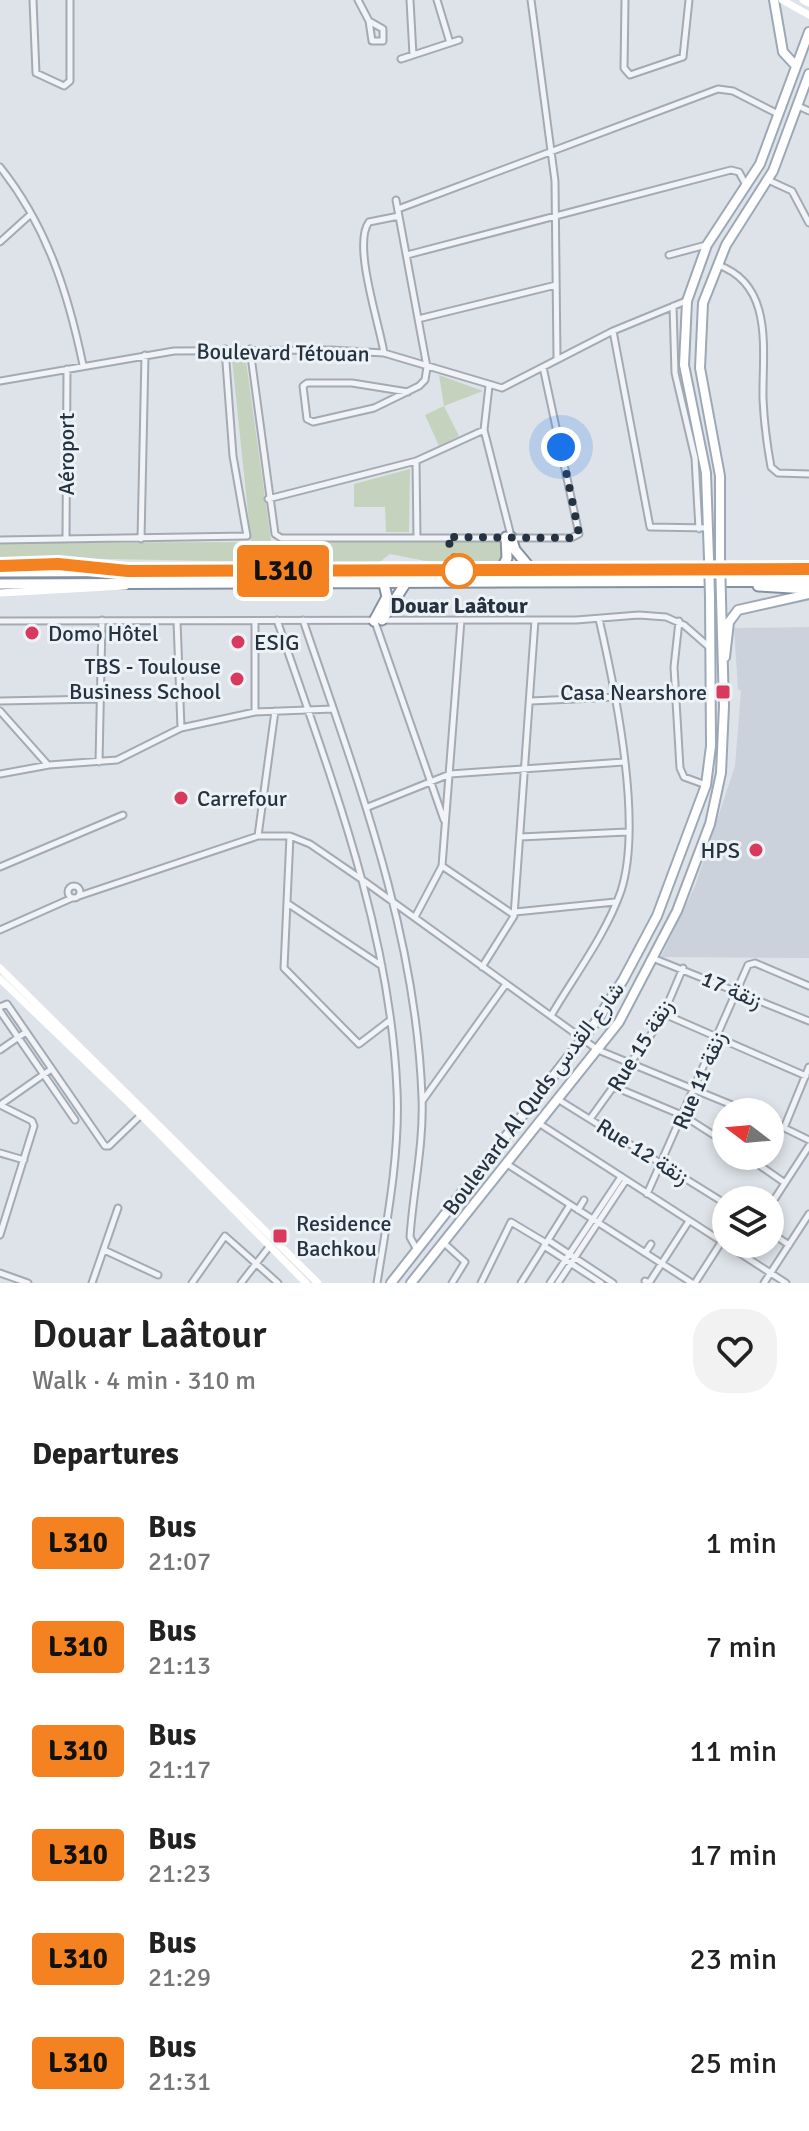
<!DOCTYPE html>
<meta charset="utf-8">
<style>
body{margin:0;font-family:Signika,Vazirmatn,sans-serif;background:#f2f2f2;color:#222;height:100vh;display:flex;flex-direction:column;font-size:30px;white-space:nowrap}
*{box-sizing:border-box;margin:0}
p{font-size:26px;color:#767676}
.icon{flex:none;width:44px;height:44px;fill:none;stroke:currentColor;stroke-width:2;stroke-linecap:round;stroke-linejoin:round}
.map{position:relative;height:1283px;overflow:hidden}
.sheet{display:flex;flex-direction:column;background:#fff;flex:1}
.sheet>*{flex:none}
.badge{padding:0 16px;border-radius:6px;font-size:28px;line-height:52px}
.needle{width:52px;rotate:286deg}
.buttons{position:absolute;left:712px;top:1098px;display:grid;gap:16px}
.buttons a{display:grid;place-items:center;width:72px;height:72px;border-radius:50%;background:#fff;box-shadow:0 4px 12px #0003;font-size:40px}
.you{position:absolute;width:40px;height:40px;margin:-20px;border:6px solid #fff;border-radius:50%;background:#1a73e8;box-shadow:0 0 0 12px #1a73e833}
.map>.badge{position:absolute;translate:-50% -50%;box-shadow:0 0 0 4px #fff}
h2{padding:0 32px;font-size:30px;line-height:72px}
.round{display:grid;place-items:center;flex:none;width:84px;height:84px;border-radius:32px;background:#f2f2f2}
.headline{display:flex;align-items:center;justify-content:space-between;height:136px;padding:0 32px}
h1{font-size:38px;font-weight:600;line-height:60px}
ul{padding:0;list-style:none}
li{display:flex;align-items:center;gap:24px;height:104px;padding:0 32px}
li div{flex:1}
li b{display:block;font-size:30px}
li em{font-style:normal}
li .badge{min-width:88px;font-weight:700;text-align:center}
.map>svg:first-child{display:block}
</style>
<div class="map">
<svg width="809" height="1283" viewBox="0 0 809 1283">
<rect width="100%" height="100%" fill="#dee3e9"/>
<!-- built -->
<path fill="#ccd2db" d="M809,627V958L661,957L695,886L735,766L741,691L738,689L734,628Z"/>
<!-- green -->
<path fill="#c5d3be" d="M232,359L246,361L271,541H503V561L456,567L390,554L377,564L0,557V543L251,542Z
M439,375L483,391L444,406L459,436L439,446L425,415L444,406Z
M410,469L409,532H386L385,507H354V484Z"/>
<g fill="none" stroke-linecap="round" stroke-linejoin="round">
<!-- street casing -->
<g stroke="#a3aab3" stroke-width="9">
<path id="street" d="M33,0L36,73L64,86L70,81V0
M358,0L369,21L383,29V41H372L369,21
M410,0L413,55
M437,0L450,43
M531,0L555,181L557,358
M625,0L624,68L630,75L683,57L689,0
M401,59L459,40
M798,106L809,111
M0,167C47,226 68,293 83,365
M768,180L792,191L809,223
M396,200L427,367L425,380L419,386L374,408L313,422L307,419L303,386L307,383H352L408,392
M398,209L718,89L733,91L778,114
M0,242L31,214
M407,255L731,170L739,172L746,185
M669,255L706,245
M718,265C775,285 762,352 763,399C764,422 767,445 771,467L778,473L809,474
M673,306L675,373L695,458L699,529
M418,319L556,285
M613,331L650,527L709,528
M250,349L275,534L281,538H571L579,534L543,367
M384,353C380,326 352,244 369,222L399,216
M0,381L174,351L331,350L384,353L502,388L613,331L686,301
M489,386L484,430L511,536
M416,461L417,538
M268,499L416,461L484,430
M66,539L67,369
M141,539L145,355
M0,540L247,536L233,456L225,349
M277,620C329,773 390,927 397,1090C400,1153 387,1221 377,1283
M303,620C356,777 416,930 422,1097C424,1144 413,1191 410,1237L417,1250
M0,621L576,620L639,615L666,617L684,625L708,646
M177,621L181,728
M255,621V712
M679,621L674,667L680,768L684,777L706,785
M375,622L444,820
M0,701L100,699
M531,701L616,697
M0,711L48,765
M99,762L102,620
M0,774L49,765L117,760L181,728L255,712L333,709
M368,807L450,774L624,762
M258,836L275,711
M290,836L284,968L359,1044L389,1021
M520,837L627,832
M442,866L514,915
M0,867L123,815
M68 892a6 6 0 1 1 12 0a6 6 0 1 1-12 0Z
M79,896L258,836H290L310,844L364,881L598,1050L749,1112
M287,903L382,966
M515,912L615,902
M415,917L442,866L461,620
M0,930L72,898
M655,959L809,1021
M482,967L514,916L535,620
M0,1007L7,1004L105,1146H109L140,1116
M0,1011L75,1120
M552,1014C575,975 606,934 621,891C643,823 615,688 599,619
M664,1014L806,1076
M0,1050L26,1032
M615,1087L684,1116L726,1143
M423,1100L506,984
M559,1100L726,1204
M0,1105L32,1121L34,1126L0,1235
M0,1105L50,1070
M590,1119L660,1022L683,968
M770,1121L809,1140
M540,1124L786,1283
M784,1128L809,1067
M0,1153L24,1160
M746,1156L785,1183
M507,1164L692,1283
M647,1194L748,965L755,963L809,986
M770,1206L809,1146
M578,1210L584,1200
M770,1232L789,1245
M548,1240L613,1283
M444,1243L465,1262L452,1283
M544,1246L601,1283
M104,1250L158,1275
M645,1253L651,1244
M0,1273L28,1283
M645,1281L649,1283L689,1221
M92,1283L118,1208
M192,1283L225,1236L278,1283
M241,1283L269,1247
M481,1283L511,1222L546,1243
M521,1283L570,1205
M550,1283L621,1177
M558,1283L626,1180
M695,1283L722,1241
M764,1283L809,1214"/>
</g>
<!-- primary casing -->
<g stroke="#9ca8b5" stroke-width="12">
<path id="primary" d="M774,0L783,52L796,66
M720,558V476L700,368L703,303L726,245L773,171L809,74
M709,559L706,473L684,365L687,301L707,245L760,164L809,32
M725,657L729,622L738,610L809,594
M391,1283L595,1023L623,980L657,916L706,785L711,746L710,598
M411,1283L619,1022L677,911L710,824L721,773L724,706L721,599"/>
</g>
<!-- highway casing -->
<g stroke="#8491a0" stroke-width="13">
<path id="highway" d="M511,537L515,550L531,569
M501,570L507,558L506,537
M0,572L809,569
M0,584L809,581
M758,586L809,589
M382,620L405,584
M374,621L387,597L384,584"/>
</g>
<!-- street -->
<use href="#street" stroke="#f1f3f7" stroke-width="5"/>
<!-- secondary -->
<path stroke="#fff" stroke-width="7" d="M782,0L809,15
M803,0L809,3
M0,566L110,568
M0,593L125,586
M0,968L318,1283
M0,979L130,1104L306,1283"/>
<!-- primary -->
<use href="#primary" stroke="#fff" stroke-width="8"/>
<!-- highway -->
<use href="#highway" stroke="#fff" stroke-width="9"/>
<!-- primary-bridge casing -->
<g stroke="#9ca8b5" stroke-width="12" stroke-linecap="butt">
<path id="primary-bridge" d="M720,558L721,599
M709,559L710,598"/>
</g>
<!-- primary-bridge -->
<use href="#primary-bridge" stroke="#fff" stroke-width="8"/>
</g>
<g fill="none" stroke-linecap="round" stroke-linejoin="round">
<!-- line casing -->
<g stroke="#fff" stroke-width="18">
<path id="line" d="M0,566L58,564L128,571L809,569"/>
</g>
<!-- line -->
<use href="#line" stroke="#f58220" stroke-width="12"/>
<!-- walk -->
<path stroke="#263240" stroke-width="8" stroke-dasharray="0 14.4" d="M459,571L447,537L571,538L579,534L561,447"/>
</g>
<!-- markers -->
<circle fill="#fff" stroke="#f58220" stroke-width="4" cx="459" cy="571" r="16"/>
<g fill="#d8395d" stroke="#edf2f6" stroke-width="3">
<circle cx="32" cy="633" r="8"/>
<circle cx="238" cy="642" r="8"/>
<circle cx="237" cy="679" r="8"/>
<rect x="715" y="684" width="16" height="16" rx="4"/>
<circle cx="181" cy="798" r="8"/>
<circle cx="756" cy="850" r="8"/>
<rect x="272" y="1228" width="16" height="16" rx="4"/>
</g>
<g text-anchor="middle" stroke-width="6" stroke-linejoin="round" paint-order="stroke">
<!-- street labels -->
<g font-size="22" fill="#263240" stroke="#edf2f6">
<text transform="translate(283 352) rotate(1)" y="8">Boulevard Tétouan</text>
<text transform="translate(66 454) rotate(-90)" y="8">Aéroport</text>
<text transform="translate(732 989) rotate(23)" y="8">زنقة 17</text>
<text transform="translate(640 1045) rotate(-58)" y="8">Rue 15 زنقة</text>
<text transform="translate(699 1080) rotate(-67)" y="8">Rue 11 زنقة</text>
<text transform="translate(533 1098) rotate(-53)" y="8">Boulevard Al Quds شارع القدس</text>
<text transform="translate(643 1151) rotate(32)" y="8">Rue 12 زنقة</text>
</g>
<!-- stop labels -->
<g font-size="22" font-weight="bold" fill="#263240" stroke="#edf2f6">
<text x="459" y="613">Douar Laâtour</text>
</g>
<!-- poi labels -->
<g font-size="22" fill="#263240" stroke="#edf2f6" text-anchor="start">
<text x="48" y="641">Domo Hôtel</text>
<text x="254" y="650">ESIG</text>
<text x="221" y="674" text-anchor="end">TBS - Toulouse<tspan x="221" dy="25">Business School</tspan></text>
<text x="707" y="700" text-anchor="end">Casa Nearshore</text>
<text x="197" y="806">Carrefour</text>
<text x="740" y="858" text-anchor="end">HPS</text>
<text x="296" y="1231">Residence<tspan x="296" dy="25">Bachkou</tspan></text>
</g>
</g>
</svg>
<div class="buttons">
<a><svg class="needle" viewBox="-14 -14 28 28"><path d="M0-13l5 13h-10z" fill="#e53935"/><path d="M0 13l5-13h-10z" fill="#767676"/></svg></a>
<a><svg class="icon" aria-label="layers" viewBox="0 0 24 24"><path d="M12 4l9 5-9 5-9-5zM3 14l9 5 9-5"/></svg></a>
</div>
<div class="you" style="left:561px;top:447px"></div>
<b class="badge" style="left:283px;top:571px;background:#f58220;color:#111">L310</b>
</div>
<section class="sheet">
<div class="headline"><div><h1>Douar Laâtour</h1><p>Walk · 4 min · 310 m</p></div><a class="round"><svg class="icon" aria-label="heart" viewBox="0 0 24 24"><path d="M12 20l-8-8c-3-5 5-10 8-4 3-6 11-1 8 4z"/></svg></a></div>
<h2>Departures</h2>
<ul>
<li><span class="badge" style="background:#f58220;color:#111">L310</span><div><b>Bus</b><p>21:07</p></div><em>1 min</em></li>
<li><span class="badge" style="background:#f58220;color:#111">L310</span><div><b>Bus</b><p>21:13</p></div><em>7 min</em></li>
<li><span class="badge" style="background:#f58220;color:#111">L310</span><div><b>Bus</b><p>21:17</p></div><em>11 min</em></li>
<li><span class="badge" style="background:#f58220;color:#111">L310</span><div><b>Bus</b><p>21:23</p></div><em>17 min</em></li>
<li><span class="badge" style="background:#f58220;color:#111">L310</span><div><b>Bus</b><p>21:29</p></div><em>23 min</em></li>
<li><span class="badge" style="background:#f58220;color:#111">L310</span><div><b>Bus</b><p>21:31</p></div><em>25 min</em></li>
</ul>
</section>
